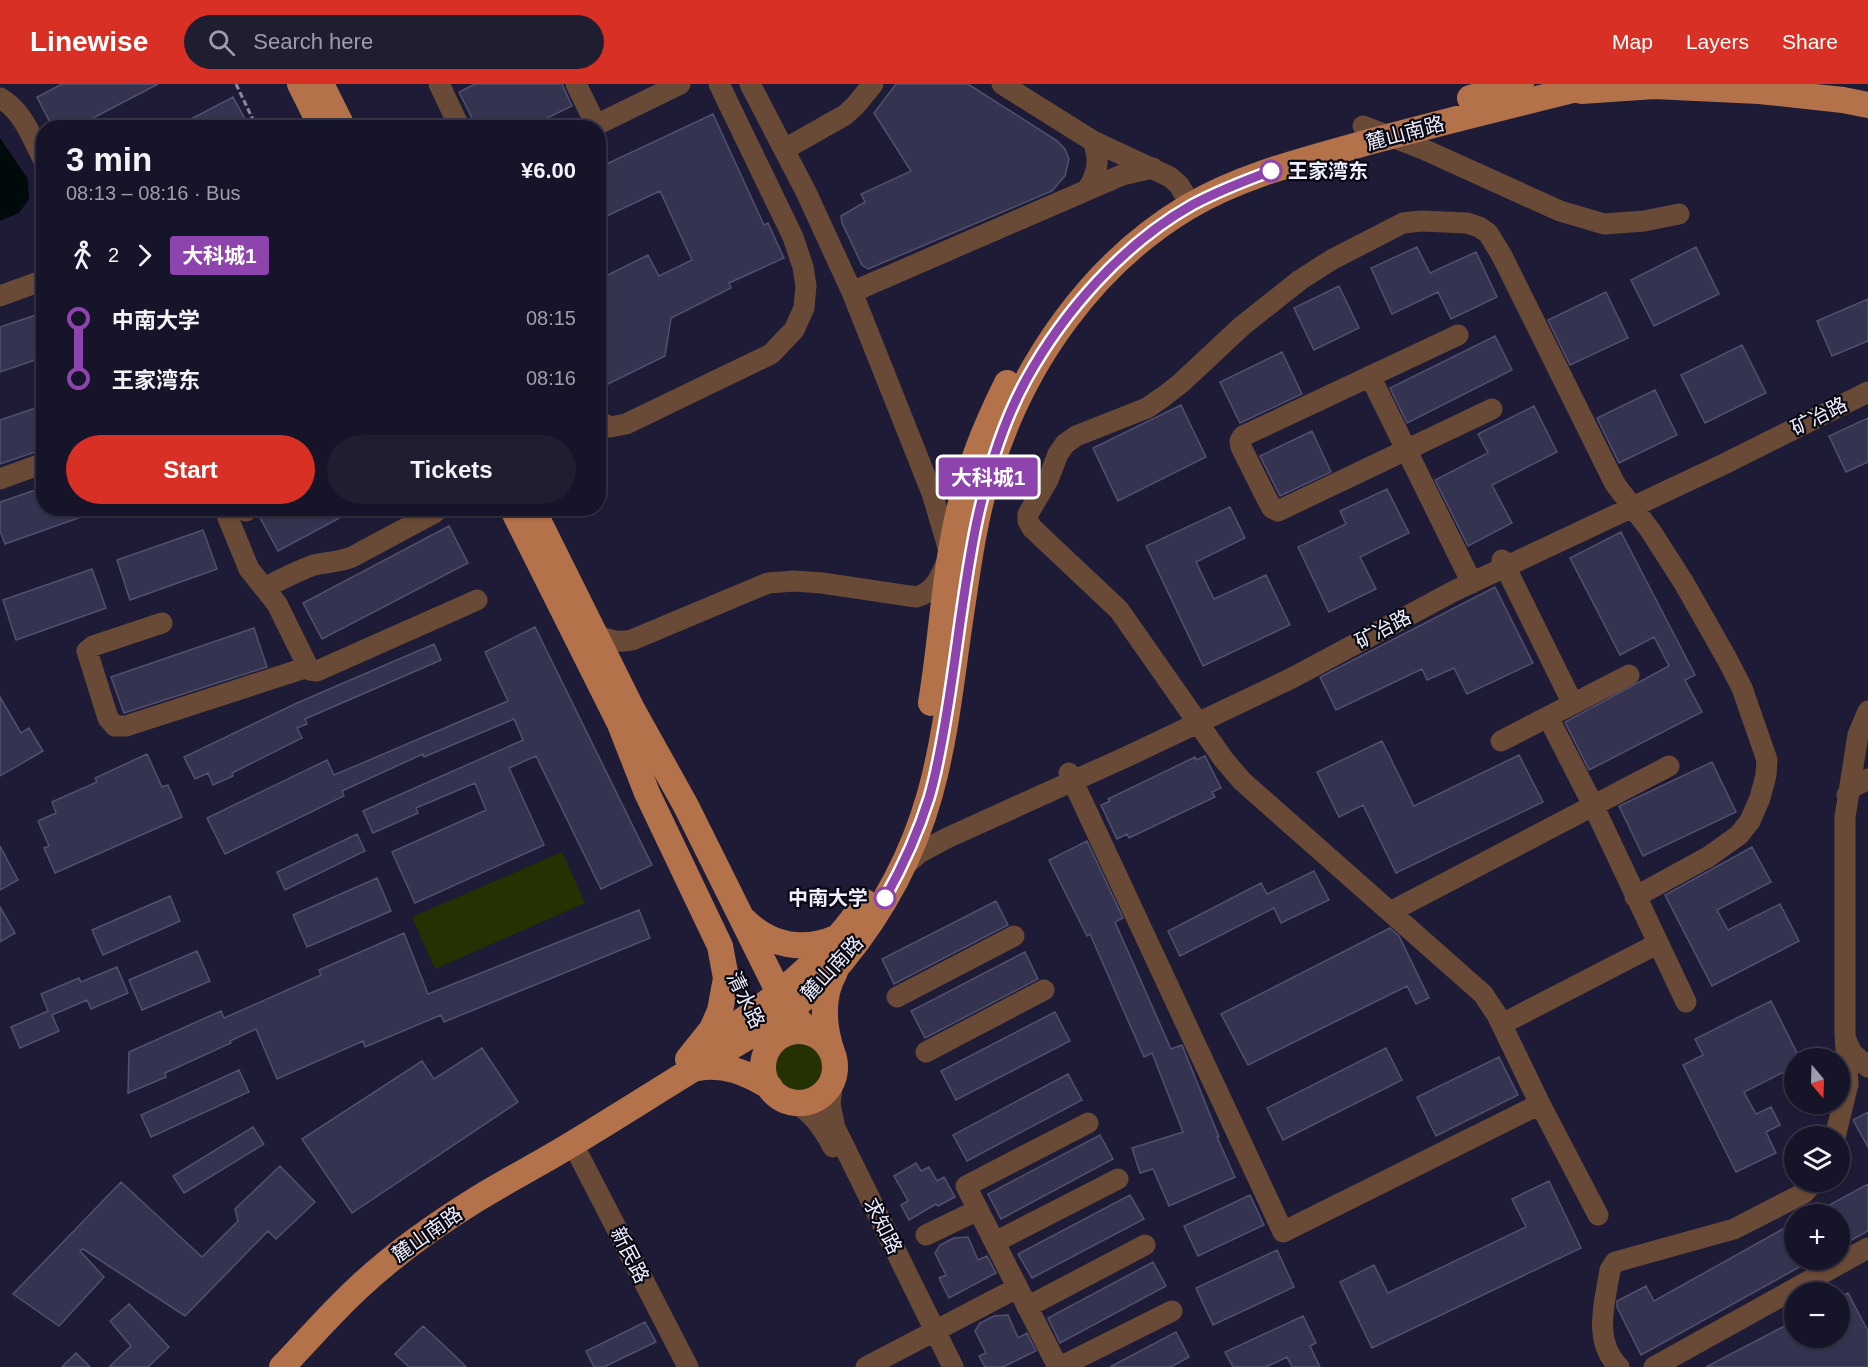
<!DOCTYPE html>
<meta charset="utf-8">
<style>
body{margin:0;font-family:Arial,"Noto Sans SC",sans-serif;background:#1f1d30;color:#f1f3f6;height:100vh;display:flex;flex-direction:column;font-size:22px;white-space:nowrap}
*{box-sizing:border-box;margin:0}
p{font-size:20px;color:#9e9ea8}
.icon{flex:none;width:33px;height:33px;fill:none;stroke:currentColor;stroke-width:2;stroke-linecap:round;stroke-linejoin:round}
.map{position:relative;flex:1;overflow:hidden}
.panel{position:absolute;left:36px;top:36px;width:570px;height:396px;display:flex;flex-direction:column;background:#161428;border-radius:24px;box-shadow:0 2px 4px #0004,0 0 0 2px #353345}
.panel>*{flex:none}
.badge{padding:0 12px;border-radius:4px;font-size:21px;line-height:39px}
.needle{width:39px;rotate:161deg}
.controls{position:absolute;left:1784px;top:964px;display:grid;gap:12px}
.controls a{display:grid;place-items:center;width:66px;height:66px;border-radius:50%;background:#161428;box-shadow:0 2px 4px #0004,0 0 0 2px #353345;font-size:30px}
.map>.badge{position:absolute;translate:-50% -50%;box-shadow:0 0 0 3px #fff}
.legs{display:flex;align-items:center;gap:9px;height:66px;padding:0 30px;font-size:20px}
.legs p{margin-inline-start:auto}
.head{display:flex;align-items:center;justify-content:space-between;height:102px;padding:0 30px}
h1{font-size:33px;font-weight:700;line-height:45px}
.button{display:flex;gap:12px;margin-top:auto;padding:12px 30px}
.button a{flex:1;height:69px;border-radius:36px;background:#d93025;color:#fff;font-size:24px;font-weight:700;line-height:69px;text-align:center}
.button a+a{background:#1f1d30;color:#f1f3f6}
ul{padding:0 30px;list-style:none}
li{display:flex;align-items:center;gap:21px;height:60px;font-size:22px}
li i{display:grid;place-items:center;width:9px;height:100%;margin:0 8px;background:currentColor}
li i::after{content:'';width:15px;height:15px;margin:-8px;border:4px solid;border-radius:50%;background:#161428}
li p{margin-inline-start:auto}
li:first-child i{background:linear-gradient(#0000 50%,currentColor 0)}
li:last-child i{background:linear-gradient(currentColor 50%,#0000 0)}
header{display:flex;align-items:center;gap:36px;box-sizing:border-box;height:84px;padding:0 30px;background:#d93025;color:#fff}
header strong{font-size:28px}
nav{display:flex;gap:33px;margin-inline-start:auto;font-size:21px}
.search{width:420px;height:54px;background:#1f1d30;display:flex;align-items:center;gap:15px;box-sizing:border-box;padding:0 21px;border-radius:33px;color:#9e9ea8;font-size:22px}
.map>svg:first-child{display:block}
</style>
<header>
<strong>Linewise</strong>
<div class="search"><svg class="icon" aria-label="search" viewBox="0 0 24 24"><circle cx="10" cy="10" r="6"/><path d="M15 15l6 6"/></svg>Search here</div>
<nav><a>Map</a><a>Layers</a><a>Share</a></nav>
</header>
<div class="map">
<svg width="1868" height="1283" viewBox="0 0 1868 1283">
<rect width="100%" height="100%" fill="#1e1b36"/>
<!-- green -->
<path fill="#243100" d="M562,768L585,819L435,885L412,833Z
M774 984a25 25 0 1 1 50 0a25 25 0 1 1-50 0Z"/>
<!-- water -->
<path fill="#000a0b" d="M0,54L28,95L29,115L19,129L0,137Z"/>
<!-- building -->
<path fill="#353450" stroke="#52506f" stroke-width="1.5" d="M62,0H158L74,44H53L37,13Z
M475,0H562L572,22L527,44H487L483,36L475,40L459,8Z
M896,0H968L1056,56L1065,65L1069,75L1065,92L1052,107L868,185L862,181L842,139L841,132L865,118L861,110L911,87L874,29Z
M233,13L250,44H174Z
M713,30L764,141L768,139L784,174L729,199L731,204L671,234L665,272L608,300L598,280V196L648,171L659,192L692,176L660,107L598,136V84Z
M1417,163L1430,189L1476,168L1497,213L1451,235L1438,208L1392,230L1371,184Z
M1696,163L1719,210L1654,242L1631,196Z
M1339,202L1359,244L1314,266L1294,224Z
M1606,208L1628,254L1570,281L1548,236Z
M1868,215V257L1832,272L1817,237Z
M39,230L44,243V273L0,288V243Z
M1495,252L1512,286L1407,339L1390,304Z
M1742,261L1766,309L1705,339L1681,291Z
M1282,268L1302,310L1240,339L1220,298Z
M1655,306L1677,351L1619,379L1597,334Z
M44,321V365L0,380V336Z
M1181,321L1206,373L1118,417L1093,364Z
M1534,322L1557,368L1492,401L1512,439L1468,462L1435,396L1488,369L1478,350Z
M1868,334V378L1846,388L1829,352Z
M1312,347L1331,388L1280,412L1260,372Z
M44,403V424H101V426L5,460L0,447V418Z
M1387,405L1409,449L1360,473L1376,505L1329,528L1298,463L1346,440L1340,427Z
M1230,423L1245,454L1196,478L1214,515L1266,491L1290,541L1203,582L1146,462Z
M268,424H358L278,467L258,430Z
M449,442L468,479L322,555L303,519Z
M203,446L217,485L130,516L117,476Z
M1621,448L1695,591L1685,596L1702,628L1589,686L1565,638L1669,582L1654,553L1620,571L1570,474Z
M92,485L106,524L16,556L3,516Z
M1495,503L1533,579L1467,610L1454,584L1427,596L1422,585L1336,626L1320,593Z
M535,543L652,781L601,805L536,672L509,684L544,761L415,819L392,768L486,726L475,699L416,724L418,729L373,749L363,727L523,656L514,635L424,673L423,670L342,707L344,712L225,770L207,734L327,676L334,691L508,617L485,568Z
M254,544L267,583L124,629L111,593Z
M434,560L441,576L305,635L307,640L297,644L302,654L232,689L233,692L213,701L208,689L195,695L184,673L297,619Z
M0,613L21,649L29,644L43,667L0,692Z
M1382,657L1414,722L1519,671L1543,718L1396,789L1363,721L1339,733L1317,688Z
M147,670L162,703L168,701L182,733L55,789L44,764L49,762L38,737L56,729L52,718L97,698L95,694Z
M1205,672L1221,704L1212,708L1215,713L1129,754L1127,750L1117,755L1101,721L1110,717L1108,715L1195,673L1196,676Z
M1712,678L1736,728L1643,772L1619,722Z
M357,750L365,767L285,806L277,788Z
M1087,757L1123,834L1115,838L1171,965L1182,961L1219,1053H1217L1235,1093L1169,1122L1153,1085L1140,1089L1132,1064L1183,1048L1152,969L1144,973L1090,850L1087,852L1049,776Z
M0,762L18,796L0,806Z
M1752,763L1771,798L1717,826L1728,846L1780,820L1799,857L1712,902L1665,811Z
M1314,787L1329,816L1281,839L1274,824L1180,872L1168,847L1261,799L1267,810Z
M377,794L391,827L307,863L293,831Z
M170,812L180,837L103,871L92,846Z
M996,817L1008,841L894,900L882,875Z
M0,823L15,849L0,858Z
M639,826L650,854L444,938L441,931L365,963L363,957L277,995L256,945L230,957L231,959L165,989L166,993L128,1009L129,968L221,927L224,934L321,891L319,886L404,849L428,910Z
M1390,844L1399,852L1429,914L1416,920L1407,902L1248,981L1221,930Z
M197,867L210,897L142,926L129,896Z
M1025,868L1038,895L925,954L911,927Z
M117,883L128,909L91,925L87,916L52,931L59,947L20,964L11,943L48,927L41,910L79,894L81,898Z
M1771,917L1800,975H1794V983L1744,1008L1756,1030L1771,1023L1780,1041L1766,1048L1776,1069L1736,1088L1683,981L1703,971L1695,955Z
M1055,928L1070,957L956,1016L941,987Z
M482,964L518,1018L352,1129L302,1055L422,977L434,995Z
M1386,964L1402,996L1283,1056L1267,1024Z
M1499,973L1518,1011L1436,1052L1417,1013Z
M239,986L249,1008L151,1053L141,1031Z
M1068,990L1082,1016L967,1077L953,1051Z
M1868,1028V1063L1853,1036Z
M253,1043L264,1060L184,1109L173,1092Z
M1100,1051L1113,1075L1001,1135L988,1110Z
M916,1079L921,1087L929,1083L937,1097L944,1093L955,1113L938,1122L936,1120L909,1136L901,1121L908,1117L894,1092Z
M280,1082L315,1118L276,1155L268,1147L185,1232L83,1165L80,1167L104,1193L59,1242L13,1210L121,1098L202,1173L238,1137L235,1125Z
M1549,1097L1581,1164L1372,1264L1340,1198L1374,1181L1388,1209L1526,1143L1512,1115Z
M1868,1100V1147L1839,1163V1131H1811Z
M1130,1111L1144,1135L1032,1194L1018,1170Z
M1250,1111L1264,1141L1198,1172L1184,1142Z
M1790,1141L1794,1148V1176H1812L1641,1271L1617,1223V1217L1646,1202L1654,1217Z
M968,1153L978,1176L987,1172L996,1189L949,1214L939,1194L946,1191L935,1169L940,1161L954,1154Z
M1277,1166L1294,1203L1213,1241L1196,1204Z
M1153,1178L1166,1202L1060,1259L1048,1234Z
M1848,1209L1868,1247V1283H1706L1794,1237V1254H1839V1213Z
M129,1220L169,1263L148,1283H109L131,1262L110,1237Z
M1008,1231L1018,1254L1027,1249L1036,1267L1003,1283H985L979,1272L986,1269L975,1247L980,1239L994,1232Z
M1303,1232L1316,1259L1310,1262L1320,1283H1292L1287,1273L1266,1283H1233L1225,1268Z
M645,1238L656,1258L604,1283H594L586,1267Z
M423,1242L451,1268L466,1283H409L395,1270Z
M1176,1248L1189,1273L1171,1283H1110Z
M76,1269L90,1283H62Z"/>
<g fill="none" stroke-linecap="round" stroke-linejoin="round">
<!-- path -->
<path stroke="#8b899e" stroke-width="3" stroke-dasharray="6 3" stroke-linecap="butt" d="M236,0L257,44"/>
<!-- minor -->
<path stroke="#694a36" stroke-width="21" d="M439,0L460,44
M576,0L596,41
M1002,0L1093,57L1170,93L1179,101L1191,121
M0,14C23,27 32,54 44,77
M1363,42L1423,65L1560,127L1604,140L1644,137L1679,130
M590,44L680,0
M785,65L845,31L855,22L873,0
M1087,106C1098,89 1100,76 1093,57
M852,208L1122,91L1153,84
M0,212L44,196
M1458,251L1243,352L1240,357L1241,363L1268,417L1272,424L1278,427L1492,325
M1370,292L1472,499
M598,337L610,343L626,340L771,270L794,246L804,224L806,202L803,183L793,153L719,0
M0,395L44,379
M224,424L249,485L277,520L308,583
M244,424L246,427
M1502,476L1573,620
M264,504C280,496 297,487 314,481C327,478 340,478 352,473L434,429L440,424
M162,539L93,562L87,567L108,634L115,642H126L308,583L310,586L317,587L477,516
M595,550C608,556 617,559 632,556L768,499L794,497L822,499L916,513C937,508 942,488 950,470L932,409L852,208L806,108L750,0
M1548,633L1593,721L1686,918
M1501,657L1629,591
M1069,689L1283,1148L1540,1020
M1847,711L1853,703L1868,695
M903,783L919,769L947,754L1126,673L1292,594L1454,507L1724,380L1868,308
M1390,828L1669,682
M897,913L1014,852
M1502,940L1657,860
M1846,956L1852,969L1868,983
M926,968L1044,906
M833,996L830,1020L835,1044L953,1283
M792,1018C811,1026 823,1044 833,1063
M1835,1053L1848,1000L1845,949V733L1858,651L1868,627
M573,1060L688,1283
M1598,1131L1540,1020L1497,931L1483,910L1242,697L1224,676L1119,526L1032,444L1028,437V430L1048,396L1058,370L1065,360L1076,352L1147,324L1163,313L1181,299L1242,242L1300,196L1333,175L1403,139L1421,137L1467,139L1479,143L1488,149L1502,172L1615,400L1650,446L1684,499L1727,575L1742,604L1767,676L1766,691L1760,714L1750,737L1739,751L1708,773L1635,813
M926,1151L978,1126
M995,1158L1118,1095
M1027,1223L1145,1161
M866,1283L1017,1204
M1058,1283L966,1102L1088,1039
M1060,1283L1172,1227
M1619,1283C1592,1257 1605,1218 1610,1186L1615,1178L1734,1145L1804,1109L1814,1098
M1654,1283L1868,1164"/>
<!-- major -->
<path stroke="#b37249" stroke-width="26" d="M300,0L322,44
M321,0L343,44
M1581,7L1654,2L1759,7L1843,16L1868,21
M1470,14L1521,0
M512,424L620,640L647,709L720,862L726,894L720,927L712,945L688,975
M532,424L632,625L686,722L779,909L789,927L811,949
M931,619C942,554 944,487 960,423C970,380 987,339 1007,299
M744,836C770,862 803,868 836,854
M763 983a36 36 0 1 1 72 0a36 36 0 1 1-72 0Z
M726,948C778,913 830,871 865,818
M832,968C823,942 821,912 835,888
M698,984C724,979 747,989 770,1003
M282,1283C307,1257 331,1229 358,1204C394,1170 435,1141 477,1115C508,1096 541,1079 572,1060C612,1036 651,1011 690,987C744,954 802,927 842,877C882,828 913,771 930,710C945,656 951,600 959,544C967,492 973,438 989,388C1022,281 1091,181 1188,123C1242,91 1305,76 1365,59C1442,38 1520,19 1597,0"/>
</g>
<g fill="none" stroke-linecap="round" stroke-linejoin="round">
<!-- line-1 casing -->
<g stroke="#fff" stroke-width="14">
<path id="line-1" d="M885,814C903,782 918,749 929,714C938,684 943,652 948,621C958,560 964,498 977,437C987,391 1003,338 1026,296C1064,227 1123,160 1192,121C1218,107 1244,97 1271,87"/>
</g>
<!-- line-1 -->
<use href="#line-1" stroke="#8e44ad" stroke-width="9"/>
</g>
<!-- markers -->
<g fill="#fff" stroke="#8e44ad" stroke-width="3">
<circle cx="1271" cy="87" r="10"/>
<circle cx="885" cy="814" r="10"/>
</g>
<g text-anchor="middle" stroke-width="4.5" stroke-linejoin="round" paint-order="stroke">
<!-- street labels -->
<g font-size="20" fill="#eeeefd" stroke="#080813">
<text transform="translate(1405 49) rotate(-15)" y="7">麓山南路</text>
<text transform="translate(1819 332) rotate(-27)" y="7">矿冶路</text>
<text transform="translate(1383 545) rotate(-28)" y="7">矿冶路</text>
<text transform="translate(832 884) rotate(-47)" y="7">麓山南路</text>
<text transform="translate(746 916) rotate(64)" y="7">清水路</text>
<text transform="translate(883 1142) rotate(63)" y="7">求知路</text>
<text transform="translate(427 1150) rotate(-35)" y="7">麓山南路</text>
<text transform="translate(630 1171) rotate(63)" y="7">新民路</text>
</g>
<!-- stop labels -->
<g font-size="20" font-weight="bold" fill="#eeeefd" stroke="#080813" text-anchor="start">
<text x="1288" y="94">王家湾东</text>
<text x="868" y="821" text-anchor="end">中南大学</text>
</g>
</g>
</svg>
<div class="controls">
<a><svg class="needle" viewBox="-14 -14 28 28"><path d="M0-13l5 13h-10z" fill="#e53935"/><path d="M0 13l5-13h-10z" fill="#9e9ea8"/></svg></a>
<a><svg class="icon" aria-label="layers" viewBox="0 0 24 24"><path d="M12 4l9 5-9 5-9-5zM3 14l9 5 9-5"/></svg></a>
<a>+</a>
<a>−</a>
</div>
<b class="badge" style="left:988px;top:393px;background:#8e44ad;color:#fff">大科城1</b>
<section class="panel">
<div class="head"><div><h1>3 min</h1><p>08:13 – 08:16 · Bus</p></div><b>¥6.00</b></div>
<div class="legs"><svg class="icon" aria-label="walk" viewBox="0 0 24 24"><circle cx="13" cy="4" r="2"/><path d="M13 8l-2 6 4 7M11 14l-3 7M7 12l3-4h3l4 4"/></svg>2<svg class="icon" aria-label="forward" viewBox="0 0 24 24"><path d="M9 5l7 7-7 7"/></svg><b class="badge" style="background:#8e44ad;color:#fff">大科城1</b></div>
<ul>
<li><i style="color:#8e44ad"></i><b>中南大学</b><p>08:15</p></li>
<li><i style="color:#8e44ad"></i><b>王家湾东</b><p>08:16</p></li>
</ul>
<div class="button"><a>Start</a><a>Tickets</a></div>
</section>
</div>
